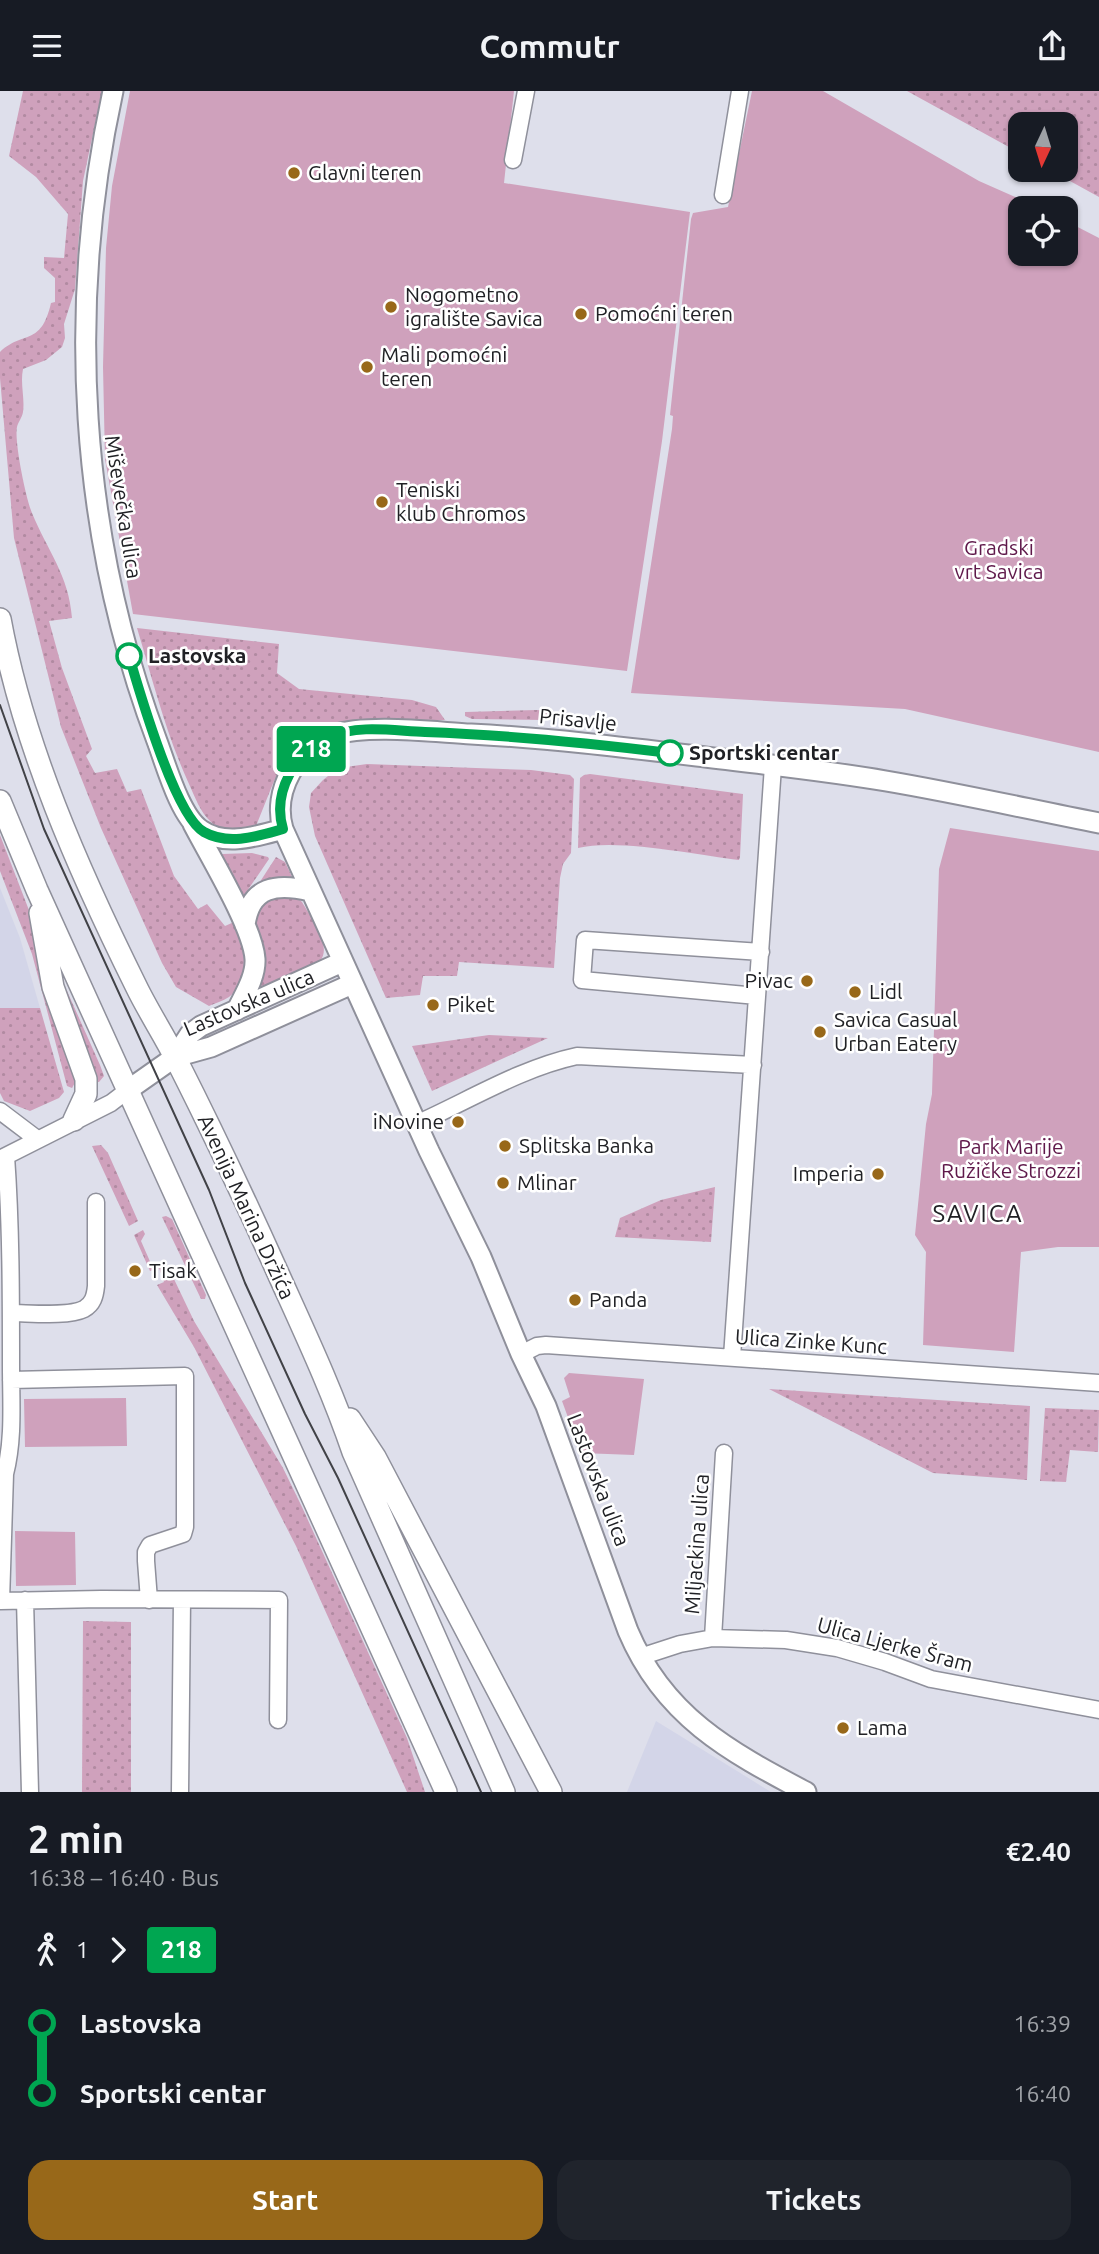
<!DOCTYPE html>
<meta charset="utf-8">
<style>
body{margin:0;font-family:Ubuntu,sans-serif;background:#20242c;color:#f1f3f6;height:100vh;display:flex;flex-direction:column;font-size:26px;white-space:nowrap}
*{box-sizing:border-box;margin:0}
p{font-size:23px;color:#9ea1a6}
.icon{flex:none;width:38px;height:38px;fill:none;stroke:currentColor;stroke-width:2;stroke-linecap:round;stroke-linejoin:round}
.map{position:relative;height:1701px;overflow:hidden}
.sheet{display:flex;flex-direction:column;background:#171b24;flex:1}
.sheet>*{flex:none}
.badge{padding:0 14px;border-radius:5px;font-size:24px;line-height:46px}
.needle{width:46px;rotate:184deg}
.controls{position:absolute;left:1008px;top:21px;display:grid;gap:14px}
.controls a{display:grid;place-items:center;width:70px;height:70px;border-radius:14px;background:#171b24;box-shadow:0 2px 5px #0004;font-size:35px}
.map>.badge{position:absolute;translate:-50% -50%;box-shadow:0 0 0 4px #fff}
.legs{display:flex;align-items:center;gap:10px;height:77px;padding:0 28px;font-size:23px}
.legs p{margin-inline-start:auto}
.headline{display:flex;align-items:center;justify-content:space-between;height:119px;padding:0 28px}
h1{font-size:38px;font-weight:600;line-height:52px}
.button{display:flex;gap:14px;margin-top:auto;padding:14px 28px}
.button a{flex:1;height:80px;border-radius:21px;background:#986819;color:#fff;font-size:28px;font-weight:600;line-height:80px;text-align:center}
.button a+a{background:#20242c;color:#f1f3f6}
ul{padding:0 28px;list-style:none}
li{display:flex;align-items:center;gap:24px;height:70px;font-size:26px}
li i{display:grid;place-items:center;width:10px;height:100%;margin:0 9px;background:currentColor}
li i::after{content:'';width:18px;height:18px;margin:-9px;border:5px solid;border-radius:50%;background:#171b24}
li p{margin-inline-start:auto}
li:first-child i{background:linear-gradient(#0000 50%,currentColor 0)}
li:last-child i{background:linear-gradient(currentColor 50%,#0000 0)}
header{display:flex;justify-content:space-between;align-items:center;height:91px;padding:0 28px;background:#171b24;font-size:32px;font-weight:600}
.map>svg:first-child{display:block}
</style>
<header><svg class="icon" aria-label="menu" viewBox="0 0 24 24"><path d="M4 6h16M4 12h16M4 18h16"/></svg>Commutr<svg class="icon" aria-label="share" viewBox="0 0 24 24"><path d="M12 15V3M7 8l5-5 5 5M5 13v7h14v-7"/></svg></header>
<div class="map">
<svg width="1099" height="1701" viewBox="0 0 1099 1701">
<defs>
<pattern id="grass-dots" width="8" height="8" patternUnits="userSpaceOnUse" patternTransform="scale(1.75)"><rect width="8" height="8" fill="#cfa1bc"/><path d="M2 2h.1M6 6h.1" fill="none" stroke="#b18aa1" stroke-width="1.8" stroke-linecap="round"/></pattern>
</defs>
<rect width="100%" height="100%" fill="#dedfeb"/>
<!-- built -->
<path fill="#d3d5e8" d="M0,797L20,847L40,917H0Z
M656,1630L716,1667L771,1701H627Z"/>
<!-- grass -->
<path fill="url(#grass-dots)" d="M23,0H102L83,90L75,198L64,233L65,247L62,256L46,269L23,278C20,293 25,307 23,321C22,327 18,331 17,336C14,350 26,408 32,422C47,459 69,484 72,527L49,530L62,577L92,658L86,665L95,682L117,678L127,701L141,698L174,785L198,818L207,813L225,835L234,831C248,852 253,889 229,906C223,910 215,912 209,915L176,896L162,872L101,737L61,636L14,447L0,287V261C23,239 41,256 51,212L55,211V187L44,177V166L64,167L68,123L36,86L9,65Z
M907,0H1099V106L1050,79H1066V33H1020V62Z
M137,537L279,553L277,582L299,598L412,609L436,616L445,629L337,632L312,644L289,663L274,690L256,735C241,742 224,743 211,731C200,721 195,706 189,693C166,643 153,590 137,537Z
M537,619L551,620L554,624L544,629L472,628L465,625V621Z
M367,673L531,679L570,684L574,688L571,762L563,773L560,787L554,877L459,871L457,885H423L420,904L386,907L315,745L309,716L311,702L323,689L333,681L346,676Z
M590,683L743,703L740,766L739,769C697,764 617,747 578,757L580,687L584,684Z
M0,744L37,840L77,988L72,997L67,995L32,863L0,780Z
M252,762L268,766L269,768L245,803L242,804L222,763Z
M276,766L285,771L293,788L254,800Z
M296,805L302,811C310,825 333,855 320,870L257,898L255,820L267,807Z
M64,899L67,900L100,974L104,985L99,991H96Z
M0,917H40L64,1001L59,1007L30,1020L4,1010L0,1002Z
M489,944L548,947L432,1000L412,955Z
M101,1054L108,1062L138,1130L129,1135L92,1055Z
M715,1096L711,1151L615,1146L620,1127L661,1109Z
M166,1125L172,1128L206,1204L205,1208H201L162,1126Z
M143,1139L145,1143L141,1150L152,1175L157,1174L158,1176L164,1173L171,1187L173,1186L194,1230L283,1377L302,1416L407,1647L425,1701H407L296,1455L194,1256L157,1194L164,1191L159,1177L150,1180L134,1144Z
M769,1298L1030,1315L1027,1389L933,1382Z
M1045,1317L1099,1319L1098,1361L1070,1359L1066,1391L1040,1390Z
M83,1530L131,1531V1701H82Z"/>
<!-- green -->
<path fill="#cfa1bc" d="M130,0H514L504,92L690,121L662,350L627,580L133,523L105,368L103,276L106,157L112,95Z
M752,0H823L979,90L1040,117H1020V163H1066V130L1099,147V661L905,618L631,602L672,338L673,325L670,324L691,128L693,122L728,116Z
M950,737L1099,760V1156H1058L1021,1161L1014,1261L923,1254L926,1161L915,1144L926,1033L932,1003L939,778Z
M569,1282L644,1288L634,1364L581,1362L562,1310L570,1306L564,1287Z
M126,1307L127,1355L25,1356L24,1308Z
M15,1440L75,1441L76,1494L16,1495Z"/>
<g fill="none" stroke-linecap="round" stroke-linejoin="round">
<!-- minor casing -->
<g stroke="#8f909b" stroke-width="19">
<path id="minor" d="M513,69L526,0
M723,104L740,0
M757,905L582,889L585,849L761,861
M0,1020L37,1048
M416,1033C468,1010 521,977 577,965L753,974
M0,1068L111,1012L128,999
M11,1222C29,1222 68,1226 84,1218C93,1213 95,1205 96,1195V1111
M521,1263L537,1255L546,1254L1099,1292
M732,1266L773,675
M11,1289L185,1285V1436L183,1443L150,1454L146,1461V1470L149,1509
M25,1509L30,1701
M0,1510L101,1508L279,1509L278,1629
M1,1510L5,1383C14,1348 11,1311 11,1275C11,1205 11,1135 6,1065
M713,1547L724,1362
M640,1566L680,1553L713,1547L786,1549L837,1557L885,1571L931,1588L1099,1619
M180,1701L182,1509"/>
</g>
<!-- tertiary casing -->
<g stroke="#8f909b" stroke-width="23">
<path id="tertiary" d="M113,0C66,215 79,443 157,650C166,674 180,725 201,739C225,756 257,745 283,738
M193,733C209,764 253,836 255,868C256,886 244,904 237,919
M245,834C250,795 277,792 310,800
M175,966L211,956L352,893
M128,999L175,966L190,943L201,935L342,871
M806,1701C728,1660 664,1625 628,1540L546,1315L521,1263L481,1166L429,1060L283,738C272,700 297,657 334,644C367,633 433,641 471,643C547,647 622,656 697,665C760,673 823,679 886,690C957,702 1028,718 1099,732"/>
</g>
<!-- secondary casing -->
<g stroke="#8f909b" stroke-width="24">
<path id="secondary" d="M0,528C23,654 79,780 136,895C148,920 164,944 177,970C212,1039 245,1109 277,1180C304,1240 332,1299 353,1361L504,1701
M0,710L37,799L446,1701
M40,822L53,896L86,988V1003L74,1029
M350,1328L375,1366L551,1701"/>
</g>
<!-- minor -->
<use href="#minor" stroke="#fff" stroke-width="16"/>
<!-- tertiary -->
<use href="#tertiary" stroke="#fff" stroke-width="19"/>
<!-- secondary -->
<use href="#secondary" stroke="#fff" stroke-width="21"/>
<!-- tram -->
<path stroke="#414247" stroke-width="2" d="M0,614L44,738L209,1099L245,1192L305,1323L338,1387L481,1701"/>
</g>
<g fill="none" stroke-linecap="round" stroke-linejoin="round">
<!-- line-1 casing -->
<g stroke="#fff" stroke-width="16">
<path id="line-1" d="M129,565C139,599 175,725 204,741C229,755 258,745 283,738C272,701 295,661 330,646C358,633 395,640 425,641C508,644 589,652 670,662"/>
</g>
<!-- line-1 -->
<use href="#line-1" stroke="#00a651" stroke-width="10"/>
</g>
<!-- markers -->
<g fill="#986819" stroke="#fff" stroke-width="2.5">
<circle cx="294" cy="82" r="7"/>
<circle cx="391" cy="216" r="7"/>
<circle cx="581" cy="223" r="7"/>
<circle cx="367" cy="276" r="7"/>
<circle cx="382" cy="411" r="7"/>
<circle cx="807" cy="890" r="7"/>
<circle cx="855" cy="901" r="7"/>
<circle cx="433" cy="914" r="7"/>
<circle cx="820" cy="941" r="7"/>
<circle cx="458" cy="1031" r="7"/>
<circle cx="505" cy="1055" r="7"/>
<circle cx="878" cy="1083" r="7"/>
<circle cx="503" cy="1092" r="7"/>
<circle cx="135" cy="1180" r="7"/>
<circle cx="575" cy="1209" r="7"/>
<circle cx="843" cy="1637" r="7"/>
</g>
<g fill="#fff" stroke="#00a651" stroke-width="3.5">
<circle cx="129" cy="565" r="12"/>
<circle cx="670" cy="662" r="12"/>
</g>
<g text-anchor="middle" stroke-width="5" stroke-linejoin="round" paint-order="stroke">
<!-- poi labels -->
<g font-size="21" fill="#202125" stroke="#fff" text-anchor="start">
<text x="308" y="89">Glavni teren</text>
<text x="405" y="211">Nogometno<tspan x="405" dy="24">igralište Savica</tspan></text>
<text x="595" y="230">Pomoćni teren</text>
<text x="381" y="271">Mali pomoćni<tspan x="381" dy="24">teren</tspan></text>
<text x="396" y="406">Teniski<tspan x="396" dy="24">klub Chromos</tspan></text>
<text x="793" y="897" text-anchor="end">Pivac</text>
<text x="869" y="908">Lidl</text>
<text x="447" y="921">Piket</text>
<text x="834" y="936">Savica Casual<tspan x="834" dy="24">Urban Eatery</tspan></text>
<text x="444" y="1038" text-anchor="end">iNovine</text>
<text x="519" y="1062">Splitska Banka</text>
<text x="864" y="1090" text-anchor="end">Imperia</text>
<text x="517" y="1099">Mlinar</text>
<text x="149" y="1187">Tisak</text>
<text x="589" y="1216">Panda</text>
<text x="857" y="1644">Lama</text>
</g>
<!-- street labels -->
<g font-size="21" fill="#202125" stroke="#fff">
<text transform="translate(123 416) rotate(81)" y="7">Miševečka ulica</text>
<text transform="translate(578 629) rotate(6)" y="7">Prisavlje</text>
<text transform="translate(249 912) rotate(-23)" y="7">Lastovska ulica</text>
<text transform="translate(246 1116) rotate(65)" y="7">Avenija Marina Držića</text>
<text transform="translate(811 1251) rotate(4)" y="7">Ulica Zinke Kunc</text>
<text transform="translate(598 1389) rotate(69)" y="7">Lastovska ulica</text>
<text transform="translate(697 1453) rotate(-86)" y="7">Miljackina ulica</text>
<text transform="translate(895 1554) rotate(15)" y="7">Ulica Ljerke Šram</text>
</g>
<!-- park labels -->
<g font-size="21" fill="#5f184a" stroke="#fff">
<text x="999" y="464">Gradski<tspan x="999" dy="24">vrt Savica</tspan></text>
<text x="1011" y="1063">Park Marije<tspan x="1011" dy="24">Ružičke Strozzi</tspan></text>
</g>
<!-- stop labels -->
<g font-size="21" font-weight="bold" fill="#202125" stroke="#fff" text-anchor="start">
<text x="148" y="572">Lastovska</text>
<text x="689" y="669">Sportski centar</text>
</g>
<!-- quarter labels -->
<g font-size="24" letter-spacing="2" fill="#202125" stroke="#fff">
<text x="978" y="1131">SAVICA</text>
</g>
</g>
</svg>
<div class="controls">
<a><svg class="needle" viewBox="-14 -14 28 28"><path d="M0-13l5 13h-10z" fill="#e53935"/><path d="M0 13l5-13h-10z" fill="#9ea1a6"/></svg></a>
<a><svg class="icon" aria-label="locate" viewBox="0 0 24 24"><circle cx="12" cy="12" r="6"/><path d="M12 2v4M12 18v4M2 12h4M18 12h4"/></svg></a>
</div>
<b class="badge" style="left:311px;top:658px;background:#00a651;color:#fff">218</b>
</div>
<section class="sheet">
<div class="headline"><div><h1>2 min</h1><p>16:38 – 16:40 · Bus</p></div><b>€2.40</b></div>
<div class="legs"><svg class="icon" aria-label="walk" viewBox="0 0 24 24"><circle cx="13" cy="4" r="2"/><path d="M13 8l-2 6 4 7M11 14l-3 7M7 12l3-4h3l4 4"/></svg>1<svg class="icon" aria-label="forward" viewBox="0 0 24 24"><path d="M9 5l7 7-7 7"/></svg><b class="badge" style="background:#00a651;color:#fff">218</b></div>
<ul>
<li><i style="color:#00a651"></i><b>Lastovska</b><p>16:39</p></li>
<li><i style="color:#00a651"></i><b>Sportski centar</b><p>16:40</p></li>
</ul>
<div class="button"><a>Start</a><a>Tickets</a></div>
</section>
